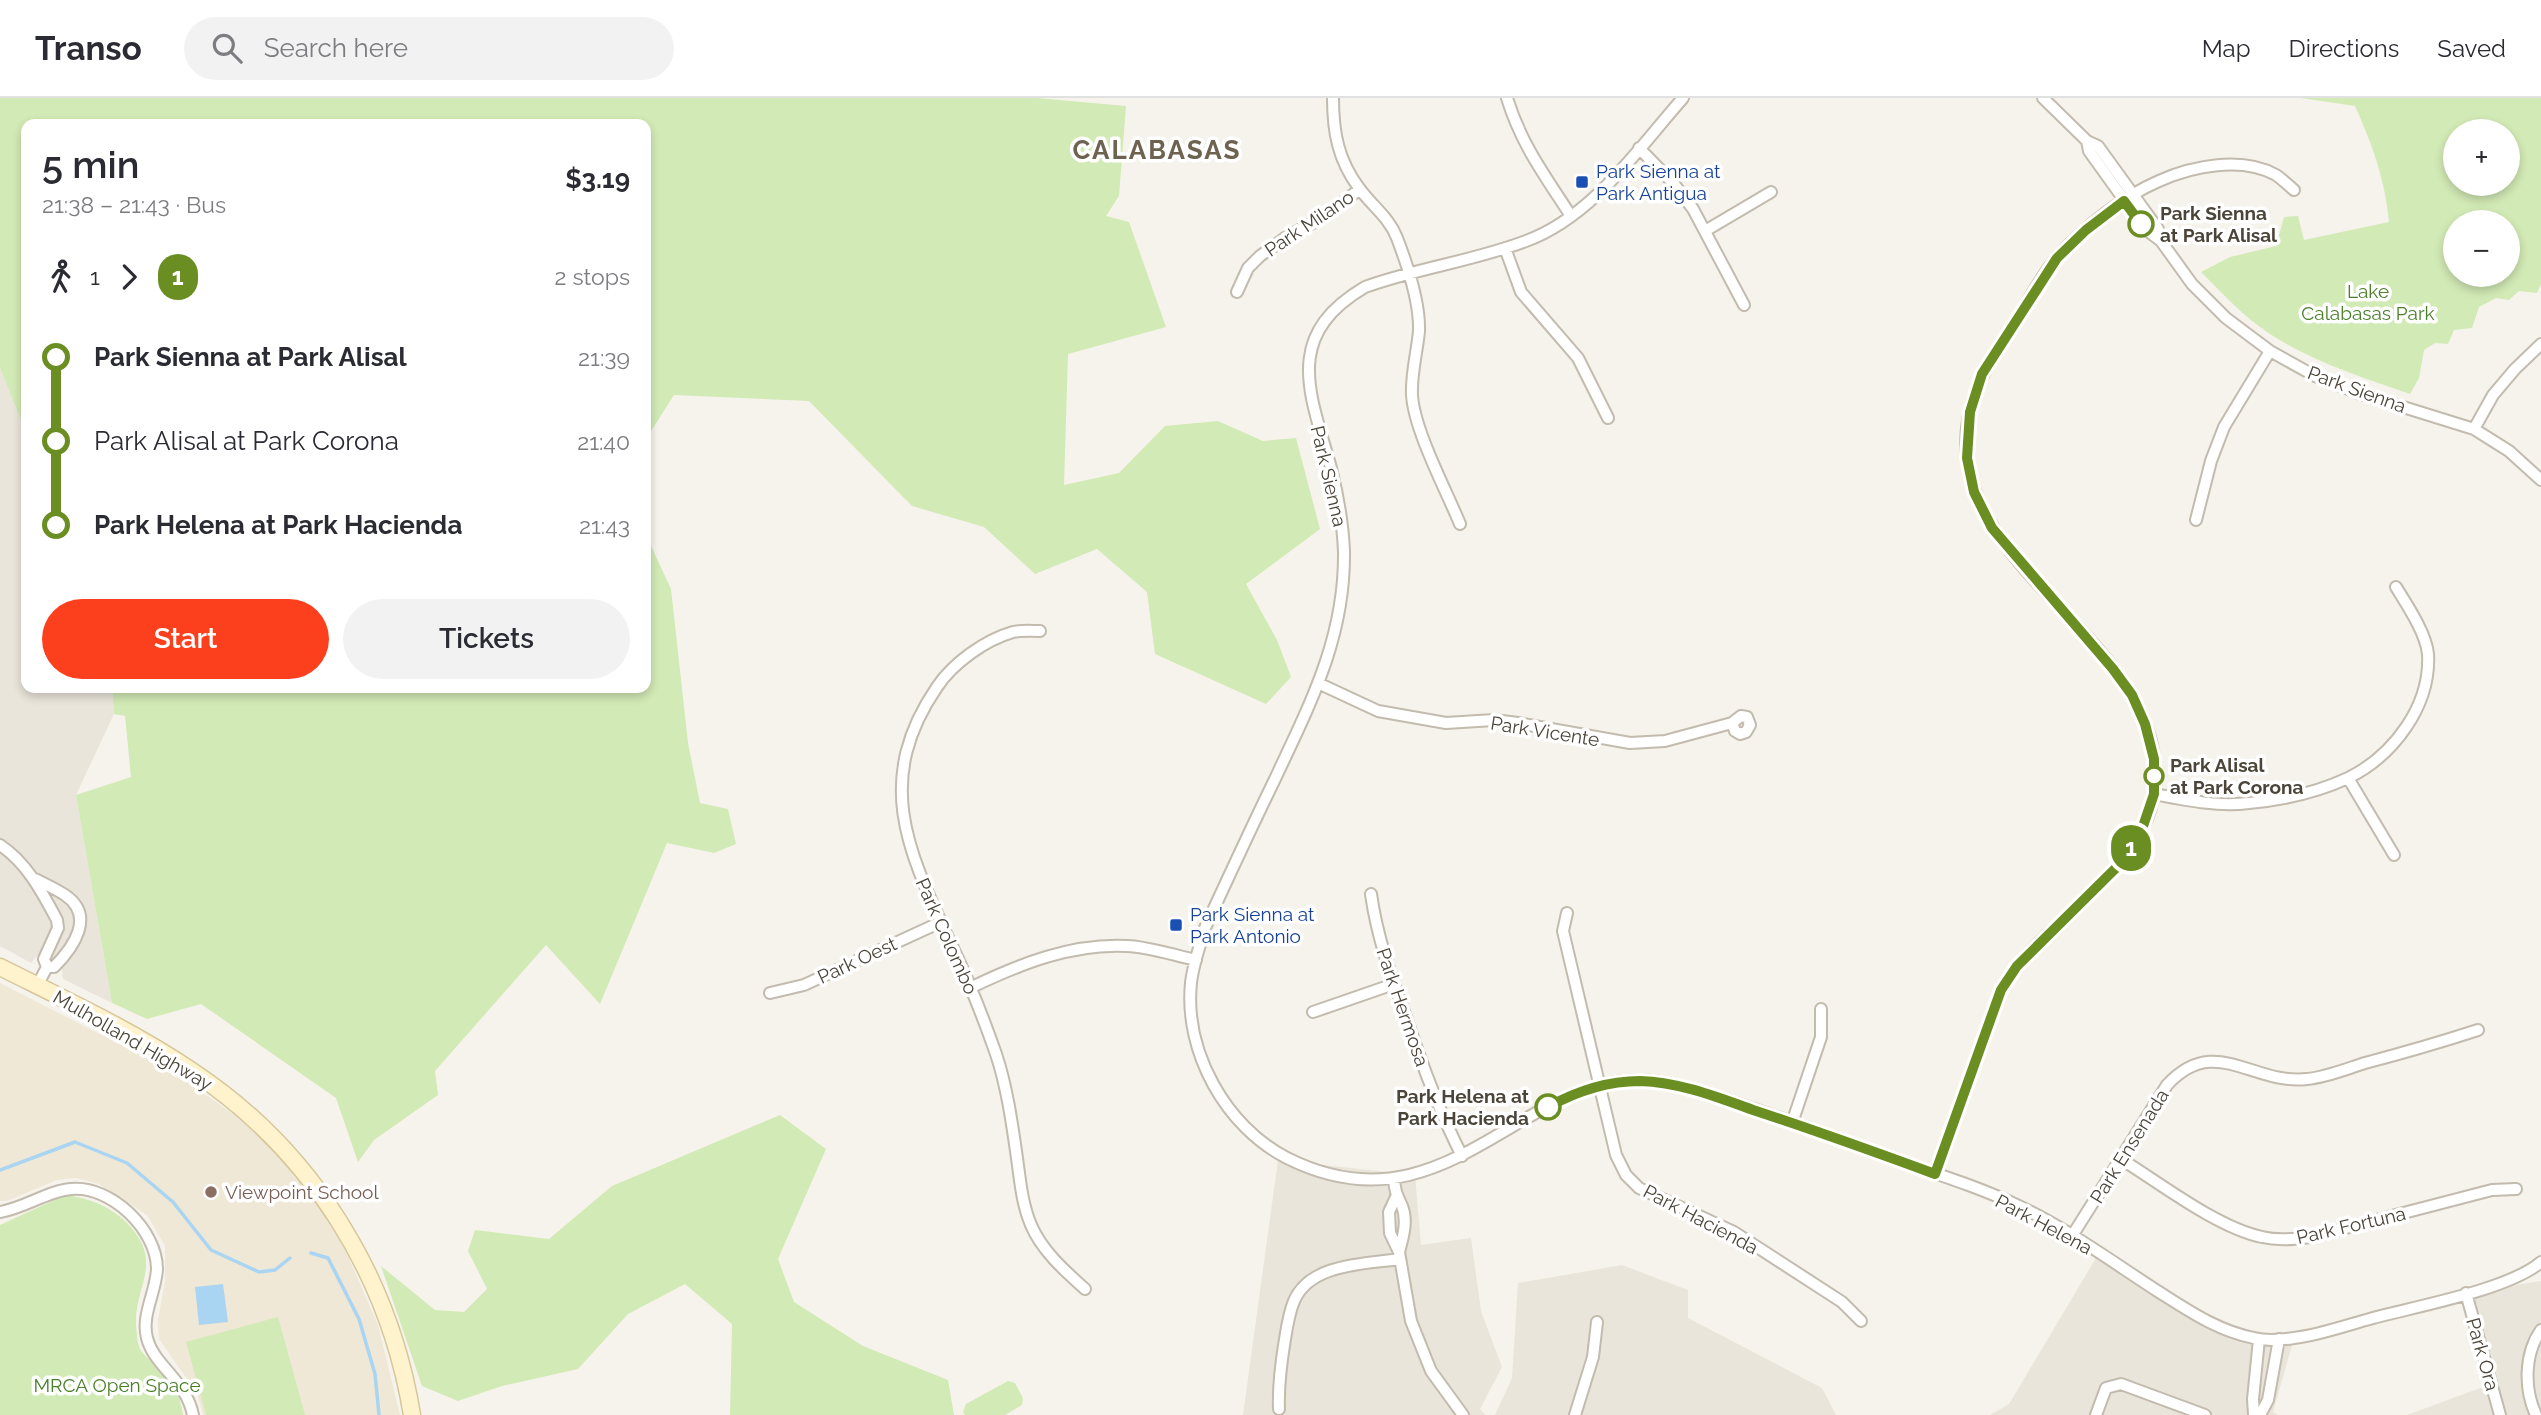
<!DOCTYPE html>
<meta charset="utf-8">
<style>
body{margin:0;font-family:Raleway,sans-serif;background:#f2f2f3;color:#2b2b33;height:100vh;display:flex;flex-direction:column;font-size:26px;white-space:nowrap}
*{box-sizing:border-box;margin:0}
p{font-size:23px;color:#7c7c81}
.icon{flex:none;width:38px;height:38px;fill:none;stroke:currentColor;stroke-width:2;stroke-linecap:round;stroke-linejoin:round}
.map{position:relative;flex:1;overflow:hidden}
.side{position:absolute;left:21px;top:21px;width:630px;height:574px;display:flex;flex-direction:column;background:#fff;border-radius:14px;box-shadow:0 4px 10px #0003}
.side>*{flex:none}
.badge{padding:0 14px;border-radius:23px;font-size:24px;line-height:46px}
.controls{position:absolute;left:2443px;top:21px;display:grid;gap:14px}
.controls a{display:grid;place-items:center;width:77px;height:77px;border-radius:50%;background:#fff;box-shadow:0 4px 10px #0003;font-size:35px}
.map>.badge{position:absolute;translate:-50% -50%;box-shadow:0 0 0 4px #fff}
.legs{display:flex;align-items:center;gap:10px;height:77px;padding:0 21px;font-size:23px}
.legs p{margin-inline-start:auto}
.summary{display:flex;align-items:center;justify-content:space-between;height:119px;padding:0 21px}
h1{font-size:38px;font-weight:600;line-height:52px}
.action{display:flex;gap:14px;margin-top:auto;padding:14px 21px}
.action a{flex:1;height:80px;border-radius:42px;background:#fc3f1d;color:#fff;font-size:28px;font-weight:600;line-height:80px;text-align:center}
.action a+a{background:#f2f2f3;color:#2b2b33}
ul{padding:0 21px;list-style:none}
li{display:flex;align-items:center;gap:24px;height:84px;font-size:26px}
li i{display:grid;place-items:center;width:10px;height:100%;margin:0 9px;background:currentColor}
li i::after{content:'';width:18px;height:18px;margin:-9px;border:5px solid;border-radius:50%;background:#fff}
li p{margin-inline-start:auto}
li:first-child i{background:linear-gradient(#0000 50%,currentColor 0)}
li:last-child i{background:linear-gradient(currentColor 50%,#0000 0)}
header{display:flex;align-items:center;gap:42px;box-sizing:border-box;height:98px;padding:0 35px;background:#fff;border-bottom:2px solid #e1e1e2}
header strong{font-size:33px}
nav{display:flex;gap:38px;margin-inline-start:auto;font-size:24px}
.search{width:490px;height:63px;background:#f2f2f3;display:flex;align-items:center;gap:18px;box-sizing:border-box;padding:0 24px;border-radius:38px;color:#7c7c81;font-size:26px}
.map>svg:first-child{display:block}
</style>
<header>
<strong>Transo</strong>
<div class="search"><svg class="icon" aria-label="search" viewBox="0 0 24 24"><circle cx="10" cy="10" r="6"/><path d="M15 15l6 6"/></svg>Search here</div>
<nav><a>Map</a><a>Directions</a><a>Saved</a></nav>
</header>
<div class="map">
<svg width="2541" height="1317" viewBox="0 0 2541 1317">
<rect width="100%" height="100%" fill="#f6f3ec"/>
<!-- residential -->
<path fill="#eae5da" d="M0,270L26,335V590H112L114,616L76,697L112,905L63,881L62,871L38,857L31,865L0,848Z
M1278,1062L1415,1077L1421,1147L1471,1140L1481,1213L1502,1269L1480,1311L1486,1317H1243Z
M2099,1155L2224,1231L2294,1240L2273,1314L2278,1317H1990L2009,1306Z
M1622,1167L1688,1192V1220L1822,1290L1836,1317H1495L1512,1280L1518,1185Z
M2541,1183V1317H2407L2491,1286L2466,1195Z"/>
<!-- education -->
<path fill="#efe8d6" d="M0,885L170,972L239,1020L298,1077L344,1149L378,1227L400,1317H203L197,1295L159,1241L158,1222L165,1183V1148L147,1117L99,1086L76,1080L57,1082L7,1103H0Z"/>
<!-- green -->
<path fill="#d2eab5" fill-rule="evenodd" d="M0,0H1037L1126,8L1119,98L1106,118L1129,124L1166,229L1068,256L1064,387L1119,375L1165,328L1218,323L1263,343L1296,340L1320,431L1246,486L1277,542L1291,579L1266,606L1155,556L1147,494L1097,451L1035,476L984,429L912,408L809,303L674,297L646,341V26H26V335L0,270Z
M2301,0H2541V186L2537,195L2519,193L2509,202L2496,200L2479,209L2472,230L2454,232L2448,246L2435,245L2424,252L2419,280L2410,296C2362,279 2313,264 2270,236C2244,219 2223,196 2201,174L2230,159L2276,148L2284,119L2298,118L2304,142L2389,124C2385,81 2372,46 2355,8ZM2455,33H2508V86H2455ZM2455,124H2508V177H2455Z
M646,437L671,491L688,645L700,705L728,711L736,746L714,755L667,745L600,906L546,847L435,973L438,997L374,1042L358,1064L336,1000L201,906L147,921L112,905L76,697L131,679L125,618L114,616L112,590H646Z
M780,1017L826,1051L778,1161L794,1204L863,1248L948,1282L954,1317H730L732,1226L685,1186L628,1216L578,1271L502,1288L458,1303L422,1288L381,1168L435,1212L464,1214L487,1191L468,1153L475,1132L549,1141L612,1088Z
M65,1097C89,1100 110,1108 127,1125C168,1167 129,1192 137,1236C137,1240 138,1247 140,1251C143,1257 151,1262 155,1267C169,1281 181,1297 183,1317H0V1127Z
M278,1219L305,1317H206L186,1244Z
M1008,1283L1015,1285L1023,1300L1022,1307L1005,1317H965L963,1314L966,1306Z"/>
<!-- water -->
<path fill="#a9d4f2" d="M223,1186L228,1224L199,1227L195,1189Z"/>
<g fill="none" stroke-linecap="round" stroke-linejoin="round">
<!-- stream -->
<path stroke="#a9d4f2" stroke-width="3.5" d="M0,1072L75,1044L127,1065L173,1104L211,1152L259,1174L275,1172L290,1160
M311,1155L328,1160L359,1221L375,1276L379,1317"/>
<!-- street casing -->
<g stroke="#c2bbae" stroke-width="14">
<path id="street" d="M1333,0C1333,34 1338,62 1359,90C1372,108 1389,119 1397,140C1407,166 1420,206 1419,233C1417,255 1411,275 1412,297C1414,332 1446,392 1460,426
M1507,0C1521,46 1545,78 1571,118
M1683,0C1638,51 1592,119 1526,143C1474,163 1417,170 1365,189C1282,238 1310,295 1331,370C1338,398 1343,426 1344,454C1345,540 1310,606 1275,681C1251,730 1228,780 1205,830C1200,848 1193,866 1191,885C1184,954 1226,1029 1287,1060C1456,1145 1532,949 1676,987C1744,1005 1810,1031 1876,1055C1924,1072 1975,1087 2021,1109C2069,1132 2114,1165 2159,1194C2189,1213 2218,1233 2254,1240C2266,1243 2281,1242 2294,1240C2320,1237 2347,1227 2373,1220C2417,1208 2508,1192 2541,1164
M2043,0L2087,43L2098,48L2158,131L2161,143
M2087,43L2089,53L2145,131L2161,143L2192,186L2226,220L2270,253L2315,278L2358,295L2474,331L2509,353L2541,382
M1639,50L1674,86L1693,111L1744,207
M1705,133L1771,94
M1505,150L1521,194L1578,260L1608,320
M1237,194L1248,170L1260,158L1285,140L1325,118L1360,91
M2474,331L2493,297L2515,271L2541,246
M2196,422L2211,363L2224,329L2270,253
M1040,533C1031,533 1021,532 1013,534C985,542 953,565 937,589C872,684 909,755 952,848C969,883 983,919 996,956C1007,989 1012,1025 1017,1060C1020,1082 1022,1106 1031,1127C1042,1153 1065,1173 1085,1191
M1320,586L1378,613L1446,625L1494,622L1518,625L1630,645L1665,643L1732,625L1741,618L1747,619L1750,627L1746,634L1740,636L1735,633L1732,625
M2348,680L2394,757
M2154,696C2185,702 2217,709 2249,705C2282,702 2318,694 2348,680C2393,658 2431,608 2428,556C2426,535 2407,507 2396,489
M0,747C27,765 42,794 57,822L58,830L44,861L47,869L37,888
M35,781C45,786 56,791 65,797C96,818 73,850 54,869H47
M1371,796C1377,839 1391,878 1406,919C1422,967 1439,1013 1462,1058
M1567,815L1563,833L1616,1057L1626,1077L1639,1090L1734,1134L1842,1204L1861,1223
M972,889C1020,866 1072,845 1127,848C1150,849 1173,857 1196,862
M770,895L804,887L941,824
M1313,914L1394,886
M1792,1025L1821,939V911
M2121,1061C2161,1086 2218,1130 2262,1139C2279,1143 2294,1141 2311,1139L2492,1092L2516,1091
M1935,1076L2001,892C2006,884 2011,875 2017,868C2060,816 2144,767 2154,695C2175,541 1933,471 1970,312C1978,278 1999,250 2017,221C2030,201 2042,176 2058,158C2085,129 2122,99 2159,83C2192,68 2242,58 2276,77C2282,81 2288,87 2294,92
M1394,1081C1395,1094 1397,1097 1402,1108C1408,1123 1403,1139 1399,1154
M1396,1099L1389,1114L1390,1135L1399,1154L1411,1223L1431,1273L1463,1317
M0,1114C25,1110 47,1093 71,1091C111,1087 157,1132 157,1171C156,1194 141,1217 147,1240C154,1268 186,1282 193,1317
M2072,1138L2167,987C2215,935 2251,987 2307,981C2327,979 2346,971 2365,965C2403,955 2441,944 2478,932
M2466,1195L2500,1317
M1279,1311C1278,1287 1281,1265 1285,1241C1287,1228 1289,1215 1294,1203C1310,1165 1366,1166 1400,1161
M1575,1317L1593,1259L1597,1224
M2096,1317L2106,1290L2121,1286L2205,1317
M2254,1317L2253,1301L2259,1241
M2260,1317L2268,1302L2279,1241
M2536,1317C2524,1291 2524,1256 2541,1232"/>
</g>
<!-- secondary casing -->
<g stroke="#d6c79b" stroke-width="19">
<path id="secondary" d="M0,869C64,901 133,933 192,973C311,1052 389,1176 412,1317"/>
</g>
<!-- street -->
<use href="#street" stroke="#fff" stroke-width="10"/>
<!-- secondary -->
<use href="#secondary" stroke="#fff3cd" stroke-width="16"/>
</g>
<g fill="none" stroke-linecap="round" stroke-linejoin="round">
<!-- line-1 casing -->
<g stroke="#fff" stroke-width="16">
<path id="line-1" d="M1548,1009C1577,993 1606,983 1640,983C1679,984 1717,999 1753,1012C1814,1032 1875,1054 1935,1076L2001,892L2017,868L2120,766L2140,737L2154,696V661L2145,626L2132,597L2113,571L1992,430L1974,394L1967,360L1970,314L1982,276L2057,160L2086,132L2124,103L2141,126"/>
</g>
<!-- line-1 -->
<use href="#line-1" stroke="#6b8e23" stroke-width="10"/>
</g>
<!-- markers -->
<g fill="#1a4fb4" stroke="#fff" stroke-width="2.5">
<rect x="1575" y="77" width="14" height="14" rx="3.5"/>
<rect x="1169" y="820" width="14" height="14" rx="3.5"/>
</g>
<g fill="#fff" stroke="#6b8e23" stroke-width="3.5">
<circle cx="2141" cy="126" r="12"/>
<circle cx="2154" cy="678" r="9"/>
<circle cx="1548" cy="1009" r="12"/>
</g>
<circle fill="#8d6e63" stroke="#fff" stroke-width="2.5" cx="211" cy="1094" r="7"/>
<g text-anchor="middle" stroke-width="7" stroke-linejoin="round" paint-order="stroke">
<!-- transit labels -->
<g font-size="19" fill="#164399" stroke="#fff" text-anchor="start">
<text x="1596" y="80">Park Sienna at<tspan x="1596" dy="22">Park Antigua</tspan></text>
<text x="1190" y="823">Park Sienna at<tspan x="1190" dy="22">Park Antonio</tspan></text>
</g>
<!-- stop labels -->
<g font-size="19" font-weight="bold" fill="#4b4439" stroke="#fff" text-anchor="start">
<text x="2160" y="122">Park Sienna<tspan x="2160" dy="22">at Park Alisal</tspan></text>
<text x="2170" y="674">Park Alisal<tspan x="2170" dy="22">at Park Corona</tspan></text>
<text x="1529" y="1005" text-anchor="end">Park Helena at<tspan x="1529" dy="22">Park Hacienda</tspan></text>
</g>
<!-- street labels -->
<g font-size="19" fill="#4b4439" stroke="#fff">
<text transform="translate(1309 125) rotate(-34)" y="7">Park Milano</text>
<text transform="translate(2357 291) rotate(20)" y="7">Park Sienna</text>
<text transform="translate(1329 378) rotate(77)" y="7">Park Sienna</text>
<text transform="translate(1545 633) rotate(9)" y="7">Park Vicente</text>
<text transform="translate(947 838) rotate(66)" y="7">Park Colombo</text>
<text transform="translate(857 862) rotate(-25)" y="7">Park Oest</text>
<text transform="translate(1403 909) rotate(71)" y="7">Park Hermosa</text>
<text transform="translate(133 942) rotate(30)" y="7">Mulholland Highway</text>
<text transform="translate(2129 1048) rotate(-58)" y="7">Park Ensenada</text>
<text transform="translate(1701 1121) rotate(28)" y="7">Park Hacienda</text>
<text transform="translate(2044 1126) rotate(28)" y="7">Park Helena</text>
<text transform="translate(2351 1127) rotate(-13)" y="7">Park Fortuna</text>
<text transform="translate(2483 1256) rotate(74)" y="7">Park Ora</text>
</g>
<!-- park labels -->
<g font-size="19" fill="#4a7f2a" stroke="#fff">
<text x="2368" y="200">Lake<tspan x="2368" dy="22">Calabasas Park</tspan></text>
<text x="117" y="1294">MRCA Open Space</text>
</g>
<!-- education labels -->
<g font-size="19" fill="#785e54" stroke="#fff" text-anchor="start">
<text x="225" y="1101">Viewpoint School</text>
</g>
<!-- district labels -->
<g font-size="26" font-weight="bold" letter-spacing="2" fill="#6e6250" stroke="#fff">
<text x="1157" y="61">CALABASAS</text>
</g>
</g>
</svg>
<div class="controls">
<a>+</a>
<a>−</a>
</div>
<b class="badge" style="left:2131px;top:750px;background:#6b8e23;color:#fff">1</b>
<section class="side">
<div class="summary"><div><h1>5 min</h1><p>21:38 – 21:43 · Bus</p></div><b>$3.19</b></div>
<div class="legs"><svg class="icon" aria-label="walk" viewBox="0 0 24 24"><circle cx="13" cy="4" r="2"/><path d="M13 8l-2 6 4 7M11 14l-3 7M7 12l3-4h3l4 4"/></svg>1<svg class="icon" aria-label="forward" viewBox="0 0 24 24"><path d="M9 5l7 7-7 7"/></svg><b class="badge" style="background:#6b8e23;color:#fff">1</b><p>2 stops</p></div>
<ul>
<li><i style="color:#6b8e23"></i><b>Park Sienna at Park Alisal</b><p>21:39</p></li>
<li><i style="color:#6b8e23"></i><span>Park Alisal at Park Corona</span><p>21:40</p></li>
<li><i style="color:#6b8e23"></i><b>Park Helena at Park Hacienda</b><p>21:43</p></li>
</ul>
<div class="action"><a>Start</a><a>Tickets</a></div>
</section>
</div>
